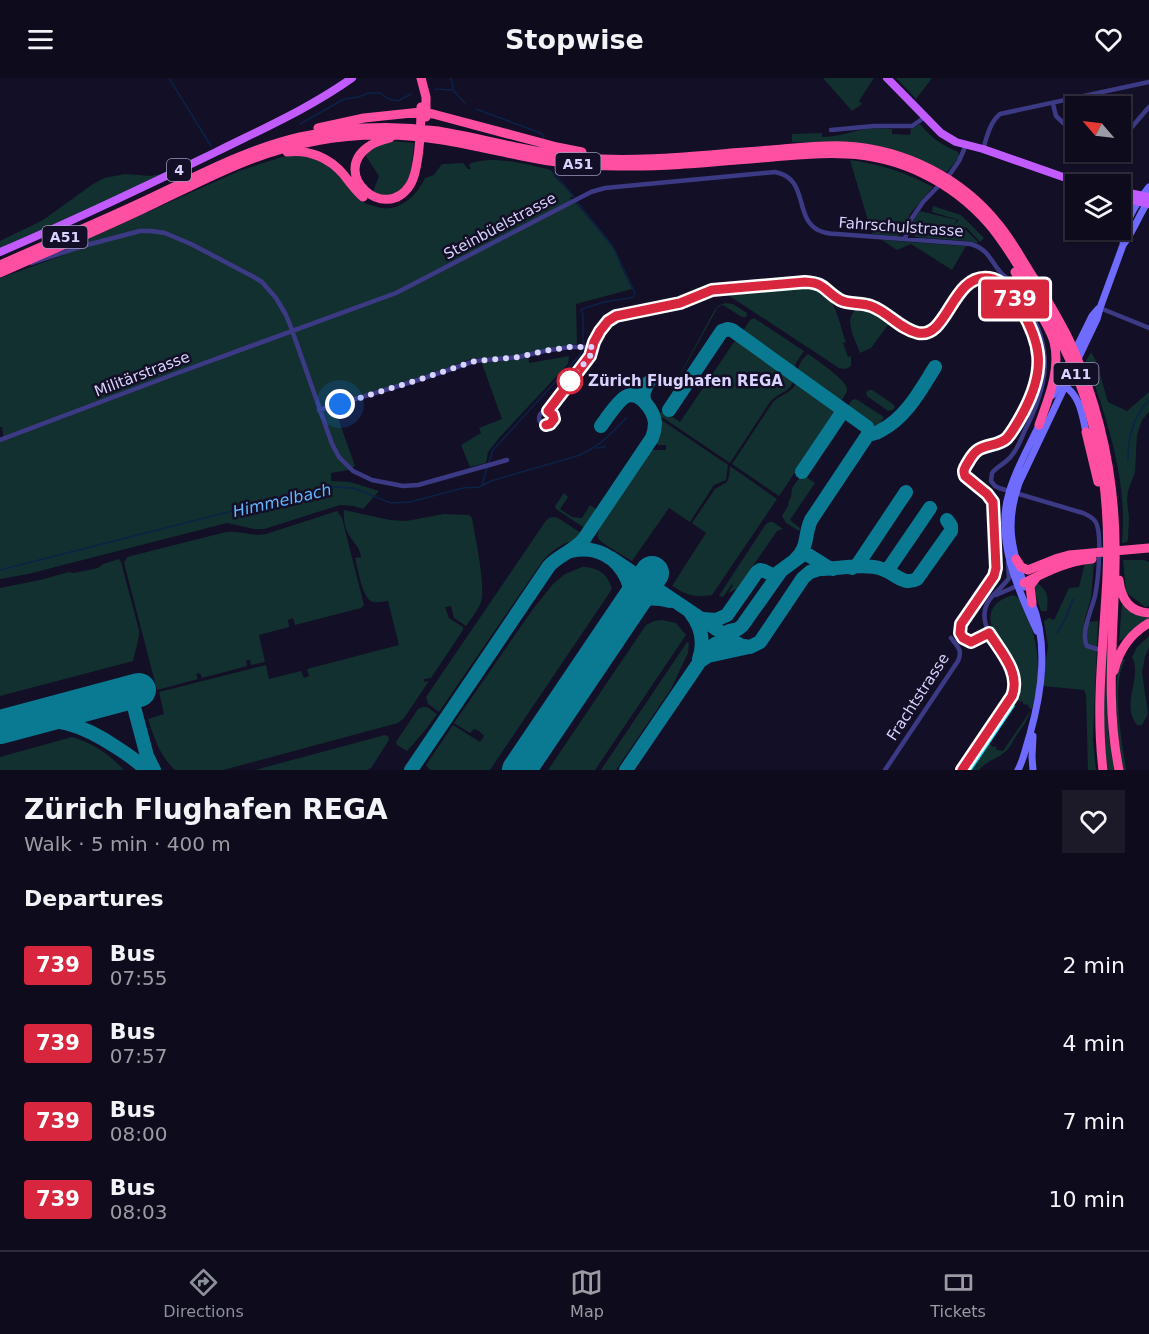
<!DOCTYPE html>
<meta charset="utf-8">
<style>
body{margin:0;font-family:"DejaVu Sans",sans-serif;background:#1c1929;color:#f1f3f6;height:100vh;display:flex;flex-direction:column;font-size:22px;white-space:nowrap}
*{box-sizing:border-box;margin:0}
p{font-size:20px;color:#9b9ba3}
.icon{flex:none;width:33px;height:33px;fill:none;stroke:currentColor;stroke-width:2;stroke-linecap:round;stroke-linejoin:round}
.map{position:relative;height:692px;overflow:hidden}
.panel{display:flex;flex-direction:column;background:#0e0b1c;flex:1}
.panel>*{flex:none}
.badge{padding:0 12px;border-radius:4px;font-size:21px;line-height:39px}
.needle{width:39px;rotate:298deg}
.buttons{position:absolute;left:1065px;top:18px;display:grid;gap:12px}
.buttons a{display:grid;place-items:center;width:66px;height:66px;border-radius:0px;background:#0e0b1c;box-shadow:0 2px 4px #0004,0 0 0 2px #2e2b3b;font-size:30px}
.you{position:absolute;width:30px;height:30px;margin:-15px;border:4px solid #fff;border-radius:50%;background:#1a73e8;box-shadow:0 0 0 9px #1a73e833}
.map>.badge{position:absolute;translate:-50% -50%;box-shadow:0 0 0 3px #fff}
h2{padding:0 24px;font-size:22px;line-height:54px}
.round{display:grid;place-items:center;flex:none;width:63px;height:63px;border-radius:0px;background:#1c1929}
.head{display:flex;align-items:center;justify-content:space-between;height:102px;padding:0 24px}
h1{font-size:28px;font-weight:800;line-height:45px}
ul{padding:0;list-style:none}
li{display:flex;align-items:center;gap:18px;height:78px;padding:0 24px}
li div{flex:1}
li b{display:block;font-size:22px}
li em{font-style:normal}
li .badge{min-width:66px;font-weight:700;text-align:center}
header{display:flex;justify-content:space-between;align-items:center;height:78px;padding:0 24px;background:#0e0b1c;font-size:27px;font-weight:800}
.tabs{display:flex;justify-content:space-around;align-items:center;height:84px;border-top:2px solid #2e2b3b;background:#0e0b1c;font-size:16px;color:#9b9ba3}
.tabs a{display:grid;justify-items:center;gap:3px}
.tabs .active{color:#8c9099}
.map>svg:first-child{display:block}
</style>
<header><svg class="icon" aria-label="menu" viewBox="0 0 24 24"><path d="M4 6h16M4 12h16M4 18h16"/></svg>Stopwise<svg class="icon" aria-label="heart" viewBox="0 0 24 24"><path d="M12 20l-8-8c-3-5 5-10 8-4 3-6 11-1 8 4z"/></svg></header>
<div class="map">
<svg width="1149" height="692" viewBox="0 0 1149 692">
<rect width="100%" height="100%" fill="#130f26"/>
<!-- green -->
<path fill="#12302f" d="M823,0H874L859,23L862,26L852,33Z
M896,0H932L916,21Z
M920,46C931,60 942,67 958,74L959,79L947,94C925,85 904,74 881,69C853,62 821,65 792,64V56L822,55V59C838,59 852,53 867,51C875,50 884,51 892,51V56L910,57L911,51Z
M391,63L414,65C412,82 413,105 397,114C388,119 382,118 373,114L379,98L364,75L368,71Z
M204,75L205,76L92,131L0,171V163L43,142L93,106L104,100L125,96L150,98L161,96Z
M291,76C302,76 318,78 327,85C340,96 349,112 361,123C364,125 370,127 374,128C397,137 416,119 425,100L434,97L441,87L443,86L463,85L468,91H471L469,86C492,76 528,87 551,92L555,99L573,118L570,120L576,125L616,173L620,186L632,211L576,226L577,266L528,275L529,285L569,278L568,286L499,360L488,374L486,385L470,389L461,367L481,355L479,350L502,341L480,280L471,281L418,300L333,326L355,388L348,392L331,395V403L350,404L379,413L363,431L354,428L340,427L264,451H254L227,445L28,496L0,501V364L4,362L2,349H0V200L64,177L72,168L239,93Z
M850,82C880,86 907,95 933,109L910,136L902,155L898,158L872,156Z
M933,128L961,137L984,160L980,164L966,149L964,152L965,151L979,165L967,163L916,159L910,153L912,144L920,133L957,142L954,147L959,142L932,134Z
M882,162L962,168H966L952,192L911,166L897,172Z
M797,207C801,207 807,207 811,208C835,212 839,246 846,264L843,265L848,279L851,278V288L846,291L839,290L722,213Z
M725,225L733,226L747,235L746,239H742L723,227L718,229L664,326L714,233L718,228Z
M861,230L876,235L890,244L871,270L860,275C855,261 840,236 861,230Z
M754,240L804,273L796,285L794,293L745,257L743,253L750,242Z
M737,262L742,263L794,300C792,314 779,314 770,324L730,385L659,337V335L664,333L680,344L734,264Z
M1091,274L1096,283L1108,324L1127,333L1149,314V334L1142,342L1137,357L1135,394L1128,413L1127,422L1129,439L1128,461L1127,464L1122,465C1128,403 1107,340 1086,283Z
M808,276C815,281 847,302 847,311C847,315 843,320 841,323L835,322L797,295C799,287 801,281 808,276Z
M797,302L834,329L835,335L779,418L732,386L773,324C782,315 793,316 797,302Z
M869,312H872L893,326L895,329L893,332L888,333L867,318L866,314Z
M856,321L884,339L876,351L846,330L852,322Z
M660,341L728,387L726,402L714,407L690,444L669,430L632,483C626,479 599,464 598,460C594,446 640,386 649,372H666V367H658L655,363C659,356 660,349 660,341Z
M730,388L777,421L712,517C694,520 687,517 672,508L706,455L692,445L715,411L727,404L729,398Z
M802,396L815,405L790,442L800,450L799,453L786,445L782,438L789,426L788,425L791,419L792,410Z
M564,415L568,419L560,431L572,439L582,440L590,427L596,431V435L586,449H583L556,431L555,428Z
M344,432L390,442L406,443L444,436L469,437L472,440C475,459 486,508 481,524C478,532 471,541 466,548L454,540L451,528L445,529L449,540L463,549V552L431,600L424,601V604L429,603L404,640L398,645L223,692H175C160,678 154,660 148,641L164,636L159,614L266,587L269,601L301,593L304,600L309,598L307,591L399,567L388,523C384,523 378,525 373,524C362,521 358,490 355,480L361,479C359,467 354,466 349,457C345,451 343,440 344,432Z
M337,433L342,440L364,527L361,530L295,547L293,540L288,542L289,549L259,557L265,584L251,587L250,582H246L247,588L202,600L200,595L196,596L198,601L157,612L124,485L127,479L226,454C240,452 252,459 266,456Z
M553,439L558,440L581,455V457C575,463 571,463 564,466C556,470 550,475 544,481L439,634L428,626L426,619L545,444L549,440Z
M769,444H773L783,451L777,453L737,511L728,515L733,507L732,506L723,519L719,518L720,516L766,446Z
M119,481L121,484L139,552V558L133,583L0,618V510L40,502L69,494L74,495L98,490L103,486Z
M1123,482H1144L1149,484V528L1145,529L1126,514Z
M1094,484L1091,520L1084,544L1098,543L1093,662L1096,692H1088L1086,617L1084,612L1043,608L1048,568L1044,543L1049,540L1054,542L1069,510L1079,509L1085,485Z
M582,489C598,489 607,495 612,511L490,692H430L426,687L453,647L480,664L484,658L479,653L474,651L470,655L454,645L533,531L553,506L565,496Z
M1111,501L1108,617V654L1114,692H1108L1104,664L1103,615Z
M1037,505C1049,514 1048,519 1047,533H1041L1033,509Z
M1013,517L1019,520C1038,554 1045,598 1030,635C1027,642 1023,649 1018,655C1014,661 1011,669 1005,674C997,681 986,683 979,692H966L985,663V665L987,664L992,668V669L994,668L997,670L996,672H999L1003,673L1031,632L1027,626L1026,627L1023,626V623L1022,624L1016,621C1030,597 1013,580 1000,560L998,561C985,541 988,524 1013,517Z
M1122,525L1141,537L1149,540L1119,564Z
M662,542L676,545L686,557L595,692H548L646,547L654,543Z
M1149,558V569L1145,579L1142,594L1148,636L1142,647H1137C1120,625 1143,600 1132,579L1137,569Z
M687,564L689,565L688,575L671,611L616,692H601Z
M1122,579L1125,582C1111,608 1122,663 1126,692H1123C1118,663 1111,606 1122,579Z
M423,629H427L437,636L427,650L407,673L397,667L396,664L418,631Z
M385,657L388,658L389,662L371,690L367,692H255Z
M72,659C93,665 110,677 124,692H0V679Z"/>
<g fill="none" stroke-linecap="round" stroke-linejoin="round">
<!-- stream -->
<path stroke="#0c2248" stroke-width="1.5" d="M169,0L211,68
M450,0L452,3L453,12L465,25
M435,11L452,12
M476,31L538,54L542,56L544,61
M300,46L344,21L358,19L369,15H380L389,21L398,23L411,16
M553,94L574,119
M577,124L613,169L635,215L633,219L630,220L604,224L582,231L581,232L583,236V260
M583,262L584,266
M597,370L605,369
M1128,382C1128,360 1133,338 1149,322
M489,384L493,372L578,279L582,272
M482,407L487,390
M0,492L307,414L333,409L353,410L391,425L410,424L463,410L479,409L491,403L577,378C598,370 611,356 626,340
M1057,555L1066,540L1073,521"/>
<!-- taxiway -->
<path stroke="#0a7a92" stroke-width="14" d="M646,326C641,318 644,313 648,305
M669,332L722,253L728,251L732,252L867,349L869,354L867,358L811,442C804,457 809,469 795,482
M867,358C872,355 876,356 880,353C906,340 920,313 935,289
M802,394L841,336L844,335H848
M571,473C596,467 617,479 627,501C630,509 632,517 630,525C628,530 625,534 623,538
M611,480L740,567L750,569L760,564L803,500L810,494L819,491C838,491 865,485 882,491C895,495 903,508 917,501L951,453V448L947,442
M852,490L858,486L906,414
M887,493L930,430
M627,531C638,518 655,519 670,523
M690,534C701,548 705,564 699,581
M703,541L716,542L727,537L757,494L760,492C766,492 769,497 775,497L805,475L829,490L833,491
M729,553L738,551L742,548L781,493
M699,584L708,578L749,569
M130,614L147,678L154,692
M13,645C53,636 83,647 116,669C127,676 138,683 146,692
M411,692L549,488C559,477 574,473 584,461L652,360C654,355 655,351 655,345C654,334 641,313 627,318C619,321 606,341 601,348
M626,692L709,570L738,551"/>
<!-- runway -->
<path stroke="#0a7a92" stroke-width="34" d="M0,649L139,612
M519,692L652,495"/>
<!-- street -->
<path stroke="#3d3a85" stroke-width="4.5" d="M1053,26L1056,38L1076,57
M831,52L874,48H912L925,39
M1120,63L1149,29
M983,71C987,59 990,44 1000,36L1149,4
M1097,74L1103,75L1109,74
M905,161L910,143L923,124L950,96L959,83L966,67
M31,185L83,168L140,153H151L165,155L191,166L252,198L262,204L276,220L286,237L292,252L332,366L339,379L353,393L372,402L403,408L418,407L507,382
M1100,230L1149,250
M319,332L418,302L475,283L519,279L544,273L570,269H593
M539 340a7 7 0 1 1 14 0a7 7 0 1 1-14 0Z
M548,333L590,278L594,264L600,253L608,243L616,238L680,225L712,212L805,204C828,205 826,217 844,223C854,227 865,225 875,230C889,237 907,256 923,255C947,255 953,202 984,200C1001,199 1011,214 1018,226C1042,266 1046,291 1024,333C1019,343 1013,356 1003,363C998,366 992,367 986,368C974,372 967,383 963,394L967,401L987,416L993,424L996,486L994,498L961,546C958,555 961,561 971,564L989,555
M0,362L172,297L396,215L591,114L605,110L775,94C809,100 794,140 818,152C824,155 831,156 837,156L971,166C990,172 991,185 1003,197C1015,208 1020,216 1028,230C1054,273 1047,309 1025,352C1021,361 1018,370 1012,377C1007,385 997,388 992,395L991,403L995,408L999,410L1083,435C1088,437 1092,439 1095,443C1103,454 1098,504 1095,518C1092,531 1080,556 1087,568L1097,571
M996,517L1019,507
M885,692L958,583C963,572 957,568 951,560
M962,692L1012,618L1015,605L1012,592C1001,574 975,546 988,524C993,515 1003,509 1009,500L1008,484"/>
<!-- secondary -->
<path stroke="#6f6bff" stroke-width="7" d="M1123,167C1123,145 1136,126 1149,109
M1063,307C1080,317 1082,336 1086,354
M1053,317L1092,238L1098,231
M1025,509C1011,470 1005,445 1019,405L1097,241L1100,230L1123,167C1133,154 1139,137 1149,122
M1037,553C1018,512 995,461 1009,415C1016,390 1030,367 1041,343
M1033,658L1032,679L1033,692
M1018,692C1024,681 1026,668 1030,656C1042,613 1049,565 1031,522"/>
<!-- primary -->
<path stroke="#c25bff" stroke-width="8" d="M887,0L941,55L956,64L983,71L1083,106
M1120,113L1149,119
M1120,119L1149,126
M0,174C73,143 144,109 216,74C262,51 310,30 352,0"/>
<!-- highway -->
<path stroke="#ff4fa3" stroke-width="9" d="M421,0L426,19V39
M318,50L364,40L421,34V29
M390,60C382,62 374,64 368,69C330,96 385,146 410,107C419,93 421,51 421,34L433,36L557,69L582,74
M287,74C309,71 330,80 344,97C350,105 356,113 363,119
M0,187C47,166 95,146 142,124C194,100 244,72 300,59C345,49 393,47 438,53C487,61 534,76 583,80C645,85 708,76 771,72C795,70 820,67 844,68C904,71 962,100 999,147C1013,164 1023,184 1035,202C1048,223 1061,244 1071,266C1103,337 1117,411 1115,488C1114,557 1105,624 1119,692
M1015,194C1026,215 1048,243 1054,264C1061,292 1048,321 1039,347
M0,195C47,174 94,154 141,132C175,116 209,98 244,84C289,66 338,56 386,57C433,57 477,69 522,78C554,85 586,88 619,88C670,89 722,83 773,79C797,77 822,74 846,76C900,78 952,104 988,145C1004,163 1016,185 1029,205C1049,238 1066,271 1080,306C1103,367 1110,433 1107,498C1104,563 1095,627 1103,692
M1086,354L1098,404
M1016,481L1021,489L1028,492L1058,480L1069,477L1149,470
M1119,502C1121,520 1129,534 1149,535
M1024,505C1046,494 1067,483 1092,481
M1032,525L1030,508L1036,500
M1114,593C1119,572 1130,556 1149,545"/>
<!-- tram -->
<path stroke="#00e5ff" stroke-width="1.5" d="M971,692L1014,628"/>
</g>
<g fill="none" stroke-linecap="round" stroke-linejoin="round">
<!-- line casing -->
<g stroke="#fff" stroke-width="14">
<path id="line" d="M546,347L550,346L554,341L553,337L548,333L590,278L594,264L600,253L608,243L616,238L680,225L712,212L805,204C826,205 824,213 840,222C850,227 861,224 871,228C888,234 900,251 918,255C948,261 952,195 989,200C1003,202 1011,215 1018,226C1042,265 1046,291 1024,333C1019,342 1014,352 1007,360C999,368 987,366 978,372C973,375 970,381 967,386C964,391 963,393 965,398L987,416L993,424L996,490L994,498L961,546L960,555L963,560L971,564L989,555C1001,574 1021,595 1012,618L962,692"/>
</g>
<!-- line -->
<use href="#line" stroke="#d7263d" stroke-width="9"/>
<!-- walk -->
<path stroke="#d9d4ff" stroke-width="6" stroke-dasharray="0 10.8" d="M340,326L418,302L475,283L519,279L544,273L570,269H593L590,278L570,303"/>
</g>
<!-- markers -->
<circle fill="#fff" stroke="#d7263d" stroke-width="3" cx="570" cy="303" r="12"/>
<g text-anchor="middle" stroke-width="5" stroke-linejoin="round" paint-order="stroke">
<!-- shield labels -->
<g fill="#130f26" stroke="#9e99be" stroke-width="1.5">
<rect x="555.5" y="75" width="45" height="22" rx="4.5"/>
<rect x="167" y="81" width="24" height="22" rx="4.5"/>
<rect x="42.5" y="148" width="45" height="22" rx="4.5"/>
<rect x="1053.5" y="285" width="45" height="22" rx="4.5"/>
</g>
<g font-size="14" font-weight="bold" fill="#d9d4ff">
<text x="578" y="91">A51</text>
<text x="179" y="97">4</text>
<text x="65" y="164">A51</text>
<text x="1076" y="301">A11</text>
</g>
<!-- street labels -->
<g font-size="15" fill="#d9d4ff" stroke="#130f26">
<text transform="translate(500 148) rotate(-28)" y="5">Steinbüelstrasse</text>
<text transform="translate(901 149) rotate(4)" y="5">Fahrschulstrasse</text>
<text transform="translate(142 296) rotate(-21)" y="5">Militärstrasse</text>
<text transform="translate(918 619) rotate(-57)" y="5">Frachtstrasse</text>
</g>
<!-- stop labels -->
<g font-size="15" font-weight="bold" fill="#d9d4ff" stroke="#130f26" text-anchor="start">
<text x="588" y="308">Zürich Flughafen REGA</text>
</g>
<!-- water labels -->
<g font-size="16" font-style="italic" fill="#62b6ff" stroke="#130f26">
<text transform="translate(282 422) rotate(-13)" y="6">Himmelbach</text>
</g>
</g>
</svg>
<div class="buttons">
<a><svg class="needle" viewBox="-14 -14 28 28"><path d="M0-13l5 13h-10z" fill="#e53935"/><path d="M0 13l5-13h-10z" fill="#9b9ba3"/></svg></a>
<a><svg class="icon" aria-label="layers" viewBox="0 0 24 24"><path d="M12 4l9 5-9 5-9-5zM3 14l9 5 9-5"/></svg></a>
</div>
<div class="you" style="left:340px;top:326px"></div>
<b class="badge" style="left:1015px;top:221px;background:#d7263d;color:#fff">739</b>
</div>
<section class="panel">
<div class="head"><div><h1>Zürich Flughafen REGA</h1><p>Walk · 5 min · 400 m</p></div><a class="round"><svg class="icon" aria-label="heart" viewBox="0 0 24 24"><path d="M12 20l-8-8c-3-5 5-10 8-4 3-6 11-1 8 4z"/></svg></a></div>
<h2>Departures</h2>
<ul>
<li><span class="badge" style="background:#d7263d;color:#fff">739</span><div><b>Bus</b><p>07:55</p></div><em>2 min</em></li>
<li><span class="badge" style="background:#d7263d;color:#fff">739</span><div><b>Bus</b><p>07:57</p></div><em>4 min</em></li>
<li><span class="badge" style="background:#d7263d;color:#fff">739</span><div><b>Bus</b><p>08:00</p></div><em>7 min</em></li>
<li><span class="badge" style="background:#d7263d;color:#fff">739</span><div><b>Bus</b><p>08:03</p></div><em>10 min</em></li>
</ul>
</section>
<nav class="tabs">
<a class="active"><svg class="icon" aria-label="directions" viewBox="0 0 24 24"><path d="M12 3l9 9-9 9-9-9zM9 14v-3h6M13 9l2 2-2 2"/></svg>Directions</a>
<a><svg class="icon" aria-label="map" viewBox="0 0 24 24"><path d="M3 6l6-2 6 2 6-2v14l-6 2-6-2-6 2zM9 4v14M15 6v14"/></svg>Map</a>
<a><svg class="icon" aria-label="tickets" viewBox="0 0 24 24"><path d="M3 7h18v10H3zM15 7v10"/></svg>Tickets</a>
</nav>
